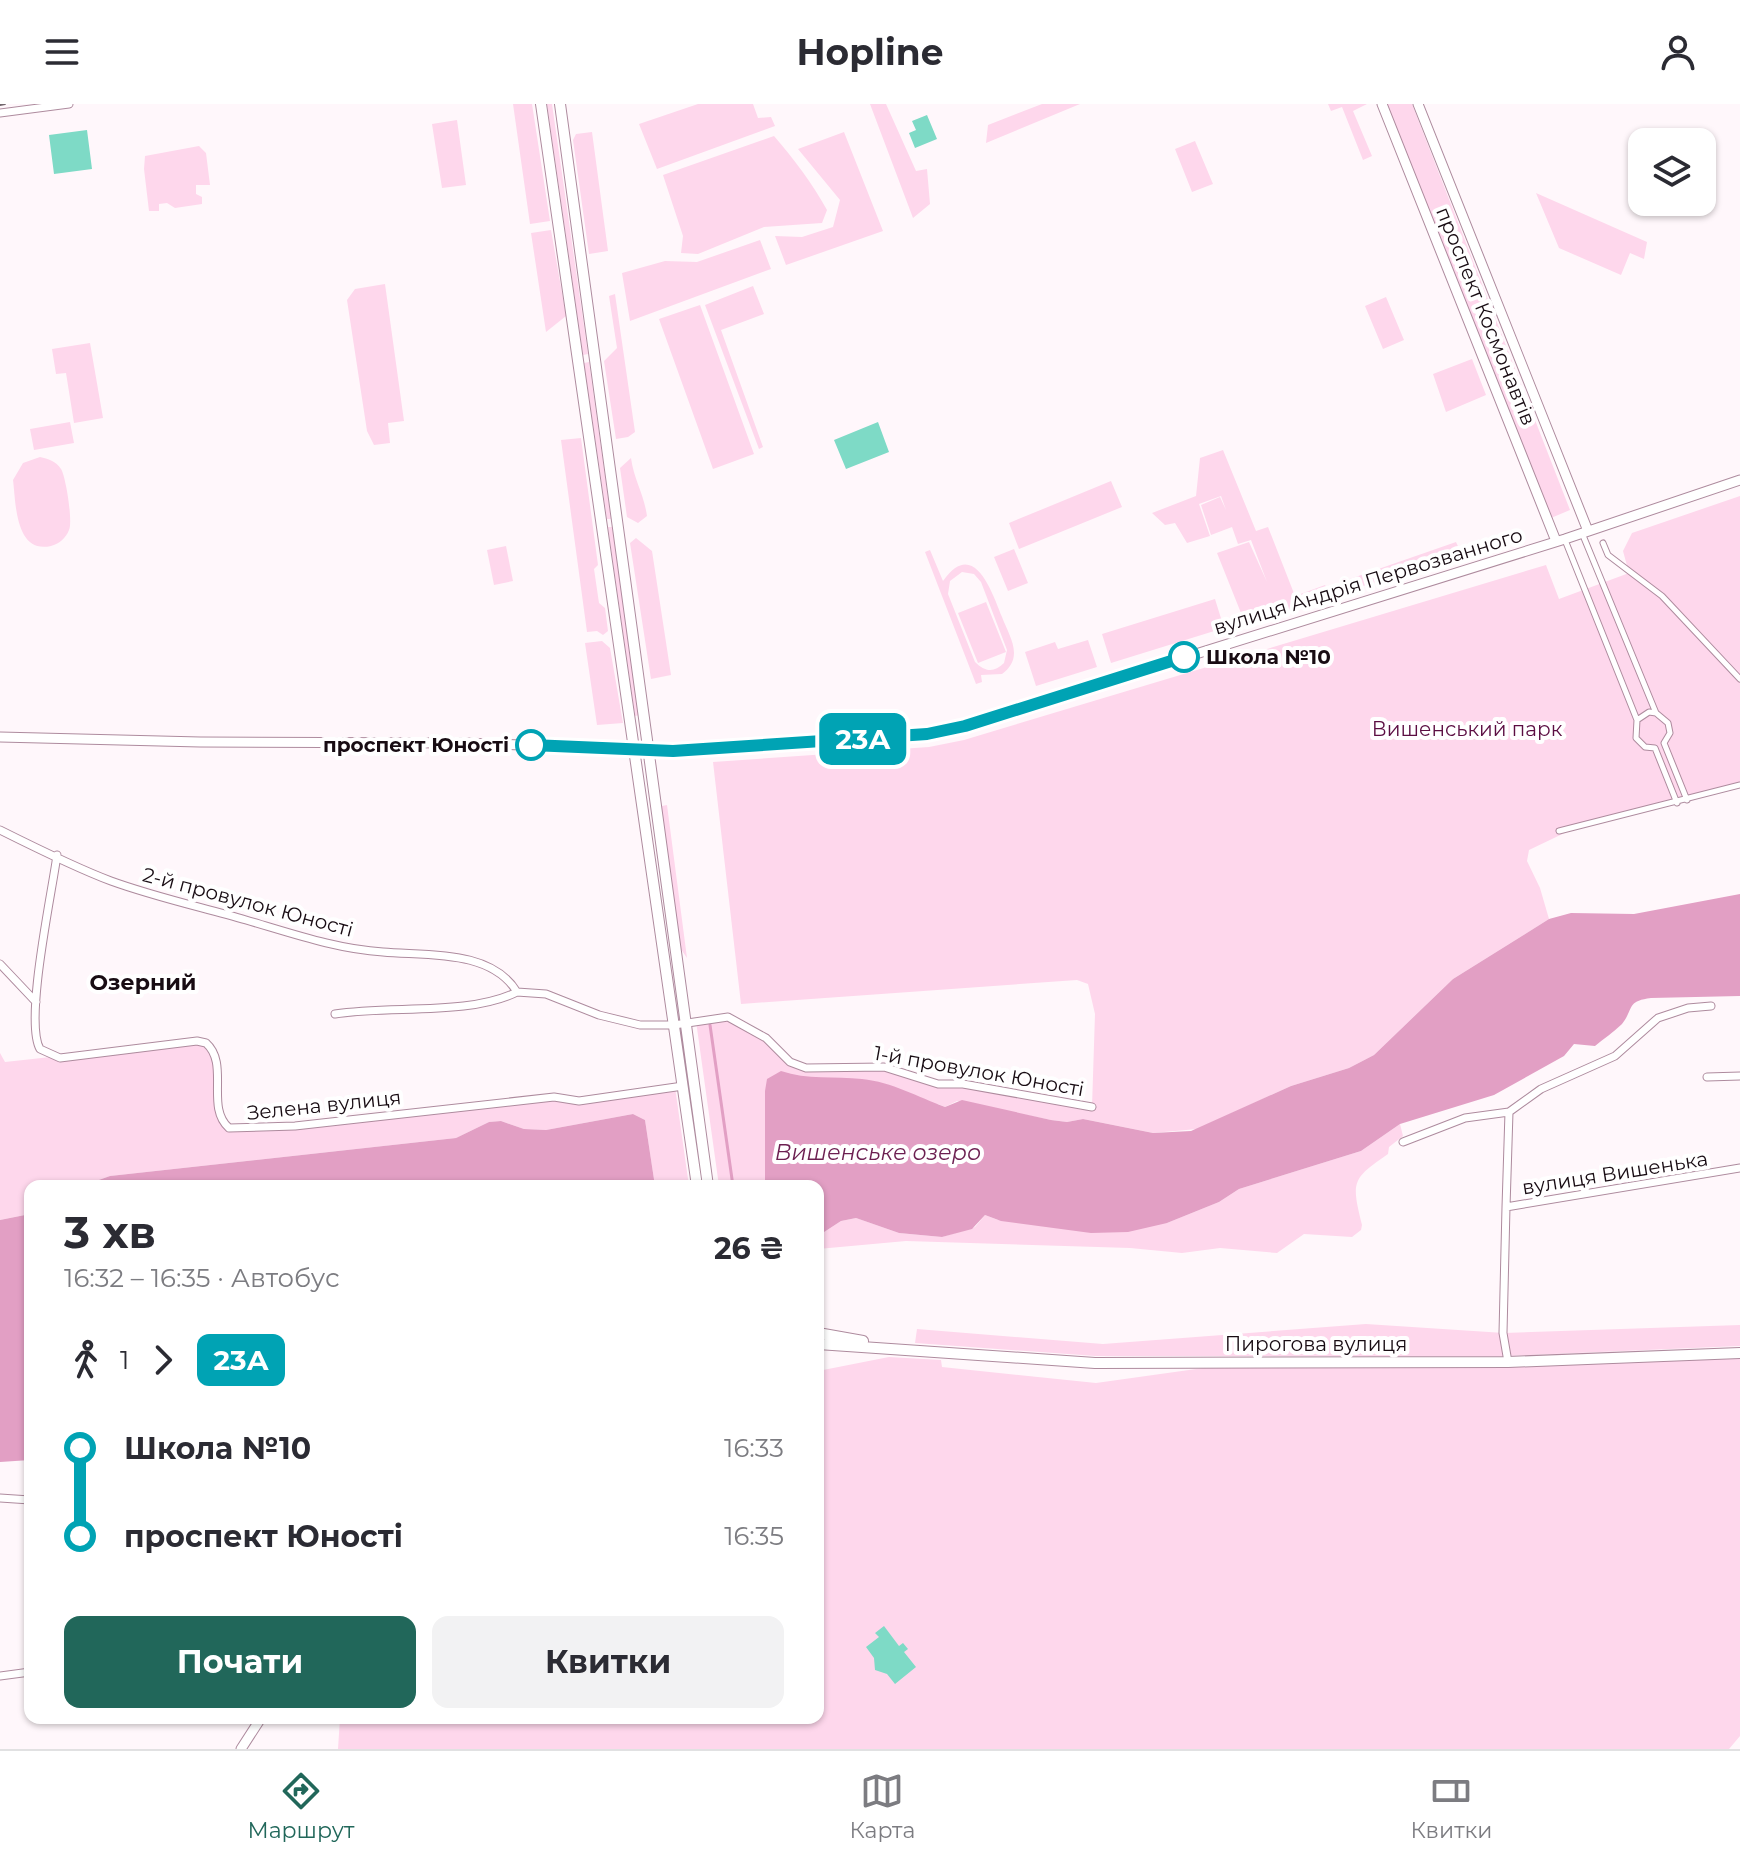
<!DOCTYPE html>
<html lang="uk">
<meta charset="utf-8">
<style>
body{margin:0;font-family:Montserrat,sans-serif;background:#f2f2f3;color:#2b2b33;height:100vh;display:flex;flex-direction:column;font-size:30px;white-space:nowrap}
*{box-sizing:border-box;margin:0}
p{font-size:26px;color:#7c7c81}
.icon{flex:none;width:44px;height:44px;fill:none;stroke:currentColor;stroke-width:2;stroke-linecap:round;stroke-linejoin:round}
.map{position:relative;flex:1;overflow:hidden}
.drawer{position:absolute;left:24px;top:1076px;width:800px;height:544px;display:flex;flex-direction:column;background:#fff;border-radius:16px;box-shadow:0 2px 6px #0004}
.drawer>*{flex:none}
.badge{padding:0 16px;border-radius:12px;font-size:28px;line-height:52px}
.controls{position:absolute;left:1628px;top:24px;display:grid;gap:16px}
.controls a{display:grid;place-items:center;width:88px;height:88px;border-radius:16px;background:#fff;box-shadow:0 2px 6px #0004;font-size:40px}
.map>.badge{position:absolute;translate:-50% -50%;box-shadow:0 0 0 4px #fff}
.legs{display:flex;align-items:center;gap:12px;height:88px;padding:0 40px;font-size:26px}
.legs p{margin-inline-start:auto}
.overview{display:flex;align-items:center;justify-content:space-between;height:136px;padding:0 40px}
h1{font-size:44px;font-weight:700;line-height:60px}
.button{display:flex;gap:16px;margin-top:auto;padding:16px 40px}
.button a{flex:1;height:92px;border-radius:16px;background:#21675a;color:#fff;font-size:32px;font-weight:700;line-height:92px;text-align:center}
.button a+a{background:#f2f2f3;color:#2b2b33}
ul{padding:0 40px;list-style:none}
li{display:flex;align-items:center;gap:28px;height:88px;font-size:30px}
li i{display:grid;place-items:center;width:12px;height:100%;margin:0 10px;background:currentColor}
li i::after{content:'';width:20px;height:20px;margin:-10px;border:6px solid;border-radius:50%;background:#fff}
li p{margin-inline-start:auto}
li:first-child i{background:linear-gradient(#0000 50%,currentColor 0)}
li:last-child i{background:linear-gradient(currentColor 50%,#0000 0)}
header{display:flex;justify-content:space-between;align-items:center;height:104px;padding:0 40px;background:#fff;font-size:36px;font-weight:700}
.tab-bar{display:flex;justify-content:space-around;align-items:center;height:112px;border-top:2px solid #e1e1e2;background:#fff;font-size:22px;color:#7c7c81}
.tab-bar a{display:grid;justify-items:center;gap:4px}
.tab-bar .selected{color:#21675a}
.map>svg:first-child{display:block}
</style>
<header><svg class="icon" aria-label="menu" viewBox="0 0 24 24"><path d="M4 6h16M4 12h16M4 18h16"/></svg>Hopline<svg class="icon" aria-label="person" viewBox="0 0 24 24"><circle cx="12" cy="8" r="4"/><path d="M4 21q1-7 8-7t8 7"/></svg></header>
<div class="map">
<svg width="1740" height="1645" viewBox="0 0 1740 1645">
<rect width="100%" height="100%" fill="#fff7fb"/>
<!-- green -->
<path fill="#fed7ec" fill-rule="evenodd" d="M513,0H532L550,117L530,120Z
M547,0H552L588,250L583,251Z
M698,0H753L758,14L771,13L775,22L657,65L639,20Z
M870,0H886L916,67L927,65L930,100L913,114Z
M1042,0H1080L986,39L988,21Z
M1328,0H1367L1353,7L1372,52L1363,56L1342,3L1331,7Z
M1386,0H1412L1570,406L1551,414Z
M457,16L466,81L442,84L432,20Z
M592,28L608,147L589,150L573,36L576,30Z
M844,28L883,127L786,161L775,132L802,133L833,123L840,96L798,45Z
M774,32C794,55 812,79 827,106L822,119L764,123L698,150L681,149L683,132L663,71Z
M1195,37L1213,80L1192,88L1175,45Z
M199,42L206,49L210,81H196V90L202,93V100L175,104L167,99L159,100V107H149L144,65L145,52Z
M1536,89L1647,138L1644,155L1630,149L1621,171L1559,144Z
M551,126L566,212L546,228L531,129Z
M760,136L771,165L630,217L622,169L665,157L697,158Z
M385,180L404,317L388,319L390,339L374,341L367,327L347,196L355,185Z
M753,182L764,210L721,226L763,343L759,345L705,201Z
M615,190L635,328L628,333L616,335L604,257L617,244L609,192Z
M1386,193L1404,236L1383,245L1365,202Z
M700,201L754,350L713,365L659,215Z
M90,239L103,314L74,319L66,269L56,270L52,245Z
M1472,255L1486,291L1446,308L1433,270Z
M589,258L611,415H607L584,259Z
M70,318L74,339L34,346L30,325Z
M581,334L598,461L594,465L599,499L605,504L608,527L603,531L597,527L587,528L561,336Z
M1223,346L1256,427L1268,423L1295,492L1325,481L1332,493L1245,519L1217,449L1249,438L1267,478L1251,436L1238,440L1232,423L1211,431L1201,401L1220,393L1226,406L1221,392L1199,400L1210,432L1187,439L1175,419L1165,421L1152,409L1196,392L1200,354Z
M40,353C48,355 56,357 61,365C66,373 73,418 69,426C66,434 59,440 51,442C15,450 16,399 13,376L23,359Z
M631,354C634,376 644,390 647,412L638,419L627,413L620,364Z
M1111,377L1122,403L1019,445L1009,419Z
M1740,392V681L1577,723L1529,746L1527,757L1540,784L1549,815L1453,875L1374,951L1349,964L1291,982L1197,1025L1153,1029L1083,1015L1067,1018L1051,1016L957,997L945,1003L938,1000L765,1082H719L696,917L732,914L801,963H874L923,974L1092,1003L1095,910L1088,880L1077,876L741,900L713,658L929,643L964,636L1546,461L1559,495L1629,469L1623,447L1632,429Z
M608,423H612L640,611L635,612Z
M636,434L652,447L671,571L651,575L630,439Z
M1456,438L1462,451L1341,489L1344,477Z
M506,442L513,477L494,481L487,446Z
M1014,445L1028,479L1008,487L994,453Z
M930,446L943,477C974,433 992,488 1002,513C1006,524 1014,537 1014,549C1014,558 1009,565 1002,570L981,571L982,578L976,580L925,448ZM962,468L974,470L981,478L1007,546L1004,559C994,569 985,568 975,558L948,490L950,477Z
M1215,495L1224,524L1111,559L1102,530Z
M986,498L1006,548L978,559L958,509Z
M1088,536L1097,563L1036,582L1025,548L1055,538L1058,545Z
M602,537L610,544L623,619L597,621L585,539Z
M667,701L687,854L674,835L657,703Z
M197,937L212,944L219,1011L236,1026L554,993L572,996L675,983L689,1082H655L645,1016L633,1010L546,1026L524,1025L501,1017L489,1018L456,1034L110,1072L82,1082H30V1110L0,1116V949L5,958Z
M1400,1020L1403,1032L1389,1043L1388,1050C1352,1075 1351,1077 1362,1121L1361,1126L1352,1133L1304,1130L1277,1149L1220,1144L1182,1149L1130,1144L906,1137L818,1145V1132L841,1117L856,1114L899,1129L942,1133L975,1123L985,1111L998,1116L1167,1119L1219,1098L1239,1085L1361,1047Z
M1366,1220L1504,1229L1740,1221V1242L1508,1252H1095L915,1239L917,1225L1103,1240Z
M1740,1249V1632L1729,1645H338L340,1614H818V1267L889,1253L941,1256L942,1263L1096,1279L1239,1259Z"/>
<!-- water -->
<path fill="#e29fc4" d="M1740,790V892L1651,894C1626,897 1634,905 1622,920C1614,928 1603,935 1595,942L1574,940L1564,952L1494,991L1400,1020L1361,1047L1239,1085L1219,1098L1167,1119L1128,1128L1091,1129L1001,1117L985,1111L972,1125L942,1133L899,1129L856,1114L841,1117L818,1132V1082H765V987L767,975L781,967C807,976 835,972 862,975C892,978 918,993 945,1003L962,996L1051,1016L1067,1018L1083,1015L1153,1029L1191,1027L1291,982L1349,964L1374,951L1453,875L1549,815L1571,809L1634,810Z
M633,1010L645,1016L655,1082H82L110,1072L456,1034L489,1018L501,1017L524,1025L546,1026Z
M30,1110V1356L0,1358V1116Z"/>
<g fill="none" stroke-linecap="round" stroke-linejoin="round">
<!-- stream -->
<path stroke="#e29fc4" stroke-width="3" d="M710,921L733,1082"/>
</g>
<!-- building -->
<path fill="#7edac6" d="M927,11L937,35L915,44L909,29L916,26L912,17Z
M87,26L92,65L54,70L49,31Z
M878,318L889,348L846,365L834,336Z
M884,1522L899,1542L903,1539L908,1545L904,1548L916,1563L895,1580L887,1570L875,1566L874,1554L866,1543L879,1533L875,1529Z"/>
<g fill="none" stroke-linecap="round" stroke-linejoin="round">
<!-- pedestrian casing -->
<g stroke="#ae8b9e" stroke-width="7">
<path id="pedestrian" d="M1582,429L1656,609L1668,619L1670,629L1664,639L1687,696
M1565,436L1637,616L1636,634L1645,643L1655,644L1677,699
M1603,439L1608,451L1662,492L1740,575
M1637,616L1649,608L1656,609
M1559,727L1740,681"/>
</g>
<!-- minor casing -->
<g stroke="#ae8b9e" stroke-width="9">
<path id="minor" d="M0,9L69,0
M0,726C34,743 76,764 111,777C155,793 201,803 246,816C291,829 336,845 383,848C426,852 491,845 517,888L546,890L599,911L640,921H674L728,913L766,934L790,958L806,964L884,963L938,980H963L1092,1003
M57,751C52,789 24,917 40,945L60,954L197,937L206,939C230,960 205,1003 229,1024L295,1022L554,993L579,997L683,982
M0,860L36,898
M335,910C391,901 468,912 517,888
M1707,973L1740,972
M1403,1038L1465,1014L1509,1008
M1506,1103L1509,1008L1541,985L1615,952L1658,914L1688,904L1711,902
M1508,1258L1503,1229L1506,1103L1740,1064
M0,1394L30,1396
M0,1572L30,1568"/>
</g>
<!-- tertiary casing -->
<g stroke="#ae8b9e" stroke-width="11">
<path id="tertiary" d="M1382,0L1556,437
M1418,0L1588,427
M0,633L200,638L467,639L673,647L927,630L965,622L1565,435L1740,376
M241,1645L261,1614"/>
</g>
<!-- secondary casing -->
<g stroke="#ae8b9e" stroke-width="12">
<path id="secondary" d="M541,0L697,1082
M560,0L708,1082
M818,1229L863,1237
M818,1240L1095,1259L1508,1258L1740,1249"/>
</g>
<!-- pedestrian -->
<use href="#pedestrian" stroke="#fff" stroke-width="5"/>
<!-- minor -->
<use href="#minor" stroke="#fff" stroke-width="7"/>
<!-- tertiary -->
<use href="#tertiary" stroke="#fff" stroke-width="9"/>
<!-- secondary -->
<use href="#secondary" stroke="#fff" stroke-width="10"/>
<!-- tram -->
<path stroke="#72676d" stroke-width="2" d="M0,1L5,0"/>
</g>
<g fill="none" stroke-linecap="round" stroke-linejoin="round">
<!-- line-1 casing -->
<g stroke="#fff" stroke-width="18">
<path id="line-1" d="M531,641L673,647L927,630L965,622L1184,553"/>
</g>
<!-- line-1 -->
<use href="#line-1" stroke="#00a3b4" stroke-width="12"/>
</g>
<!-- markers -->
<g fill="#fff" stroke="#00a3b4" stroke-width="4">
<circle cx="1184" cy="553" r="14"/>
<circle cx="531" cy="641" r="14"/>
</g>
<g text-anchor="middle" stroke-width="8" stroke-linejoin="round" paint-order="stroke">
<!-- street labels -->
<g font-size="20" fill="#180c13" stroke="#fff">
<text transform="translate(1486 212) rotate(68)" y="7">проспект Космонавтів</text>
<text transform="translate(1368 477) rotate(-17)" y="7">вулиця Андрія Первозванного</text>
<text transform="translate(248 798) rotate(15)" y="7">2-й провулок Юності</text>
<text transform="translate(979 967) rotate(10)" y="7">1-й провулок Юності</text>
<text transform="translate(324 1001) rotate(-6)" y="7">Зелена вулиця</text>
<text transform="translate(1615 1069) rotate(-9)" y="7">вулиця Вишенька</text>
<text x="1316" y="1247">Пирогова вулиця</text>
</g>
<!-- stop labels -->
<g font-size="20" font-weight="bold" fill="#180c13" stroke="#fff" text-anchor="start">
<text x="1206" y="560">Школа №10</text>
<text x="509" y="648" text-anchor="end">проспект Юності</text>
</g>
<!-- park labels -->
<g font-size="20" fill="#5b0d42" stroke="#fff">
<text x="1467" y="632">Вишенський парк</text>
</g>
<!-- neighbourhood labels -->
<g font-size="22" font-weight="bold" fill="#180c13" stroke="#fff">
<text x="143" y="886">Озерний</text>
</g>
<!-- water labels -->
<g font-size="22" font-style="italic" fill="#6c1f51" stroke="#fff">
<text x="878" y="1056">Вишенське озеро</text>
</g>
</g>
</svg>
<div class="controls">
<a><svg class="icon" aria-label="layers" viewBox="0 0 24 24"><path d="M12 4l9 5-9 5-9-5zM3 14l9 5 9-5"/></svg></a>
</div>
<b class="badge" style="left:863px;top:635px;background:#00a3b4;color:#fff">23А</b>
<section class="drawer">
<div class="overview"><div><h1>3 хв</h1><p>16:32 – 16:35 · Автобус</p></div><b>26 ₴</b></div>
<div class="legs"><svg class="icon" aria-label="walk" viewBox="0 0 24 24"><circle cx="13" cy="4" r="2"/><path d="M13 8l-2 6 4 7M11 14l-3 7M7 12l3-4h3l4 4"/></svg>1<svg class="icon" aria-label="forward" viewBox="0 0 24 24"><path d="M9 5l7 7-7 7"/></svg><b class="badge" style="background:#00a3b4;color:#fff">23А</b></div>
<ul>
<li><i style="color:#00a3b4"></i><b>Школа №10</b><p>16:33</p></li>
<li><i style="color:#00a3b4"></i><b>проспект Юності</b><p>16:35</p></li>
</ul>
<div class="button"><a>Почати</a><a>Квитки</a></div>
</section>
</div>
<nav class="tab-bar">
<a class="selected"><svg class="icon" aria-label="directions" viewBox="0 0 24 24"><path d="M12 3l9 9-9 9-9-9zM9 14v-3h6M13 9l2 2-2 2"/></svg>Маршрут</a>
<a><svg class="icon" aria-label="map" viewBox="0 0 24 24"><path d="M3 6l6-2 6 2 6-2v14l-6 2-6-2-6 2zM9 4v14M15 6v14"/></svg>Карта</a>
<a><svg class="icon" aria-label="tickets" viewBox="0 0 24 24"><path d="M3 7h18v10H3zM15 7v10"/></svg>Квитки</a>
</nav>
